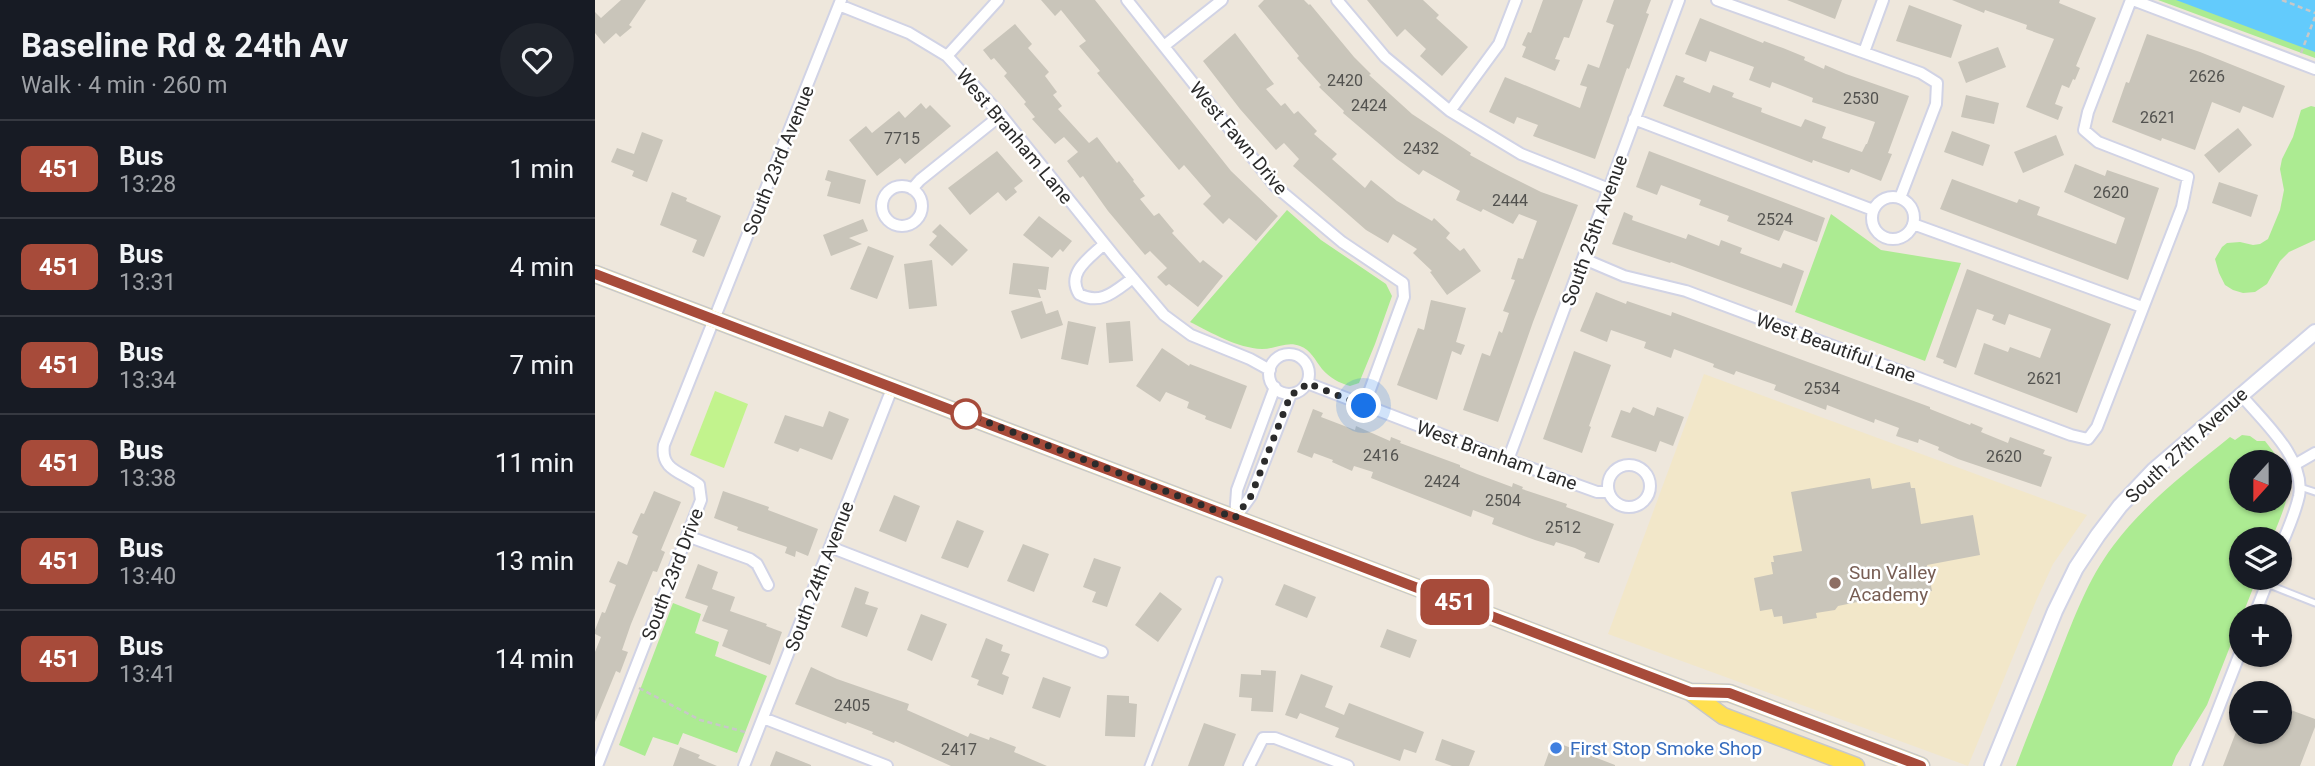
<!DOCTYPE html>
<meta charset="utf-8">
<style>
body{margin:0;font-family:Roboto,sans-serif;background:#20242c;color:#f1f3f6;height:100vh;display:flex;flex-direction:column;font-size:26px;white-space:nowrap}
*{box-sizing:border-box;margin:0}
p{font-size:23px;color:#9ea1a6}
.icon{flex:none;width:38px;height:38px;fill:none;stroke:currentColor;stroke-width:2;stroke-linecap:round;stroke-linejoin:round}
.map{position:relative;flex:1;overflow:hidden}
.sheet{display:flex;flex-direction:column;background:#171b24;width:595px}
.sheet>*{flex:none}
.badge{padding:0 14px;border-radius:10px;font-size:24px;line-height:46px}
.needle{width:46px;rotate:201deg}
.tools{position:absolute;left:1634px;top:450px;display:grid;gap:14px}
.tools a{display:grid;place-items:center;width:63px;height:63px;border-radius:50%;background:#171b24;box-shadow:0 2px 5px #0004;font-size:35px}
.you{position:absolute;width:35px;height:35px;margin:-18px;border:5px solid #fff;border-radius:50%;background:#1a73e8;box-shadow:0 0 0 10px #1a73e833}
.map>.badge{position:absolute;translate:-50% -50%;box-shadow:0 0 0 4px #fff}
.round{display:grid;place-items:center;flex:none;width:74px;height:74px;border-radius:37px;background:#20242c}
.headline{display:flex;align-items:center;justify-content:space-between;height:119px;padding:0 21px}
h1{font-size:33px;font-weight:700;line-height:52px}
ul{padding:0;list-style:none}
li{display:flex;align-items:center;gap:21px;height:98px;padding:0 21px;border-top:2px solid #363941}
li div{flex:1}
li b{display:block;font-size:26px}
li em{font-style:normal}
li .badge{min-width:77px;font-weight:700;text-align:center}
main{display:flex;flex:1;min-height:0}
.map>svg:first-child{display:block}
</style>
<main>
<section class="sheet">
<div class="headline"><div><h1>Baseline Rd &amp; 24th Av</h1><p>Walk · 4 min · 260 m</p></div><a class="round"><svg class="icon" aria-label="heart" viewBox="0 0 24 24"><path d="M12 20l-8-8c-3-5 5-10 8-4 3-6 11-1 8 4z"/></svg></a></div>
<ul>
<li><span class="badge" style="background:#a74b3a;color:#fff">451</span><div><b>Bus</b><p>13:28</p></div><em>1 min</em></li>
<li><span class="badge" style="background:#a74b3a;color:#fff">451</span><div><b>Bus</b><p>13:31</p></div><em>4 min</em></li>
<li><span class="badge" style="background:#a74b3a;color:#fff">451</span><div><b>Bus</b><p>13:34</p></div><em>7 min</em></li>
<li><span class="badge" style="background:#a74b3a;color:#fff">451</span><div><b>Bus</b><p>13:38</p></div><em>11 min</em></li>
<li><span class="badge" style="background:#a74b3a;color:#fff">451</span><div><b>Bus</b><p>13:40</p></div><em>13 min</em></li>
<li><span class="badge" style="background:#a74b3a;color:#fff">451</span><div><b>Bus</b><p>13:41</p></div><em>14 min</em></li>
</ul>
</section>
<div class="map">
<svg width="1720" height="766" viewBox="0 0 1720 766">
<rect width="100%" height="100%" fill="#eee7dc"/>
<!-- education -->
<path fill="#f2e7c9" d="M1109,374L1492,515L1458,564L1441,601L1373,766L1013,634Z"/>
<!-- green -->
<path fill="#aceb92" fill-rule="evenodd" d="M1563,0H1720V58Z
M1716,106L1720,107V240L1694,252L1685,261L1672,284L1660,292L1648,293L1638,290L1630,285L1624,273L1620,259L1627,247L1632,243L1645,242L1658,245L1665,244L1673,239L1685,210L1689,190L1685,169L1687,159L1698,137L1706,110Z
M692,210L726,240L791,284L797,296L780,344L764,383L755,386C744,383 735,378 727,369C720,360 716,350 705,346C692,341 680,349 667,349C642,348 617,333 595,322Z
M1236,214L1286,250L1366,263L1330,361L1200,312Z
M1647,435L1655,436L1662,441H1670C1704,483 1695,492 1677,539H1647V578H1662L1612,705L1581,756L1577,766H1421C1435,729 1450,693 1464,656C1479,618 1493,579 1518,546C1550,503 1593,471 1635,437L1640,440ZM1647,462H1685V500H1647Z
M78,603L106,614L100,633L124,642L120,656L172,676L142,753L88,733L83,745L58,737L50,756L24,745Z"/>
<!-- pitch -->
<path fill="#c2f38d" d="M120,391L153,404L129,468L95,455Z"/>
<!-- water -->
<path fill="#63cbfc" d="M1581,0H1720V52Z"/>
<!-- building -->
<path fill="#c9c5ba" d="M26,0H51L34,25L37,27L25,37L21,33L9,44L0,33V12L6,18Z
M446,0H500L636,171L683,216L661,241L634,218L628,224L608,204L616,196L589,165L584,170L502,73L505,71L484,46L491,41L466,10L460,16Z
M669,0H709L714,5L715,4L759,57L776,74L774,75L817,114L876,153L875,155L906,172L946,192L983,205L938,322L903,422L868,410L887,353L895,356L904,331L907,333L914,313L908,311L920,280L916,279L923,258L928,259L942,221L924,214L918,224L888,209L886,212L861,200L865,191L828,170L824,175L802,159L748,113L749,111L724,87L726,85L702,58L704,56L663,6Z
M772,0H828L844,15L841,18L873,47L847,76L825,56L831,49L810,29L802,37Z
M948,0H988L974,38L969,37L960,59L965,60L960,71L927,57L931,47L927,45L933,32L936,33Z
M1019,0H1056L1051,13L1054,14L1034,69L1032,68L1000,159L938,136L943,125L922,117L919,124L894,112L910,77L985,108L992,87L985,85L993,64L1004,68L1019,25L1011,22Z
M1192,0H1247L1240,19Z
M1357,0H1465L1464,3L1501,18L1481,66L1485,68L1480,80L1478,79L1474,88L1467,85L1460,104L1468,107L1463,120L1431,107L1459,39L1431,29L1432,25L1390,10L1389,13Z
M1314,5L1367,25L1356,58L1301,41Z
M1105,18L1168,43L1169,41L1188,48L1210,57L1209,60L1229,69L1230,65L1251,74L1314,96L1293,153L1297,154L1286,181L1256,169L1254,173L1218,160L1217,163L1068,106L1081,75L1090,78L1088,82L1115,93L1118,85L1139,93L1137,97L1167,108L1166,112L1206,127L1210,119L1231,127L1227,138L1267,152L1271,144H1272L1280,122L1217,102L1218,98L1177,82L1175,88L1154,80L1159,67L1115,51L1111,62L1090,54Z
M420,24L437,44L433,48L454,72L450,76L462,92L458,95L467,106L463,109L494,143L502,137L522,163L524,161L539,180L538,181L550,196L545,199L559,216L564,213L579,231L577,233L605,263L608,260L628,276L603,307L574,284L571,286L562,277L572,268L555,251L550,255L513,211L488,176L485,178L472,161L483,152L469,137L460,144L437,119L440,117L429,104L431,102L409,76L412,73L399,58L396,60L388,50Z
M640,33L679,84L671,89L686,106L690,103L699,114L703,111L722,131L719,134L742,154L737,159L770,188L776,180L802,201L837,221L839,218L855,233L851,238L865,251L869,248L886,271L852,295L835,272L837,271L818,253L822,249L798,234L793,243L771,230L698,166L704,159L689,143L681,150L645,109L608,61Z
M1552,34L1605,52L1690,86L1678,118L1648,106L1645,113L1617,102L1600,150L1567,138L1566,141L1517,122L1531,82L1534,83Z
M1403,47L1411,67L1371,83L1363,62Z
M1371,95L1404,103L1399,124L1366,117Z
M326,103L331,109L335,105L356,126L310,164L305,158L282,176L254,140L271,126L277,133L304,111L310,118Z
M1643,128L1657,145L1624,173L1609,155Z
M1357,131L1395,145L1388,166L1349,152Z
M47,132L68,140L52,182L37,176L39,171L16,162L22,148L39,154Z
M1461,135L1469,155L1428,173L1419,152Z
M402,151L428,181L419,188L422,192L411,201L403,192L375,215L353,188Z
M1054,151L1230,218L1222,242L1189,230L1184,241L1132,221L1134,216L1104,205L1106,200L1066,185L1062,195L1041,187Z
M1480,164L1510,176L1512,170L1564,188L1533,280L1345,209L1357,179L1422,203L1424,199L1445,207L1442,215L1521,244L1530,218L1469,192Z
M233,170L271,180L265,204L232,196L236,182L230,180Z
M1624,182L1663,195L1656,217L1617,203Z
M77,192L92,198L91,201L126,216L109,257L97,252L102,240L65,225Z
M1029,212L1038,216L1037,220L1091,239L1093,234L1124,246L1126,240L1147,248L1145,253L1186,268L1188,263L1209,271L1197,306L1076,262L1075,263L1017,244Z
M444,216L477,241L468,252L465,249L457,258L428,235Z
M268,219L273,231L254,238L267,244L236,256L228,235Z
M345,224L373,250L357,266L334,245L342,236L337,232Z
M273,246L299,256L282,299L255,289Z
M337,260L342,306L314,309L309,264Z
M418,263L454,267L451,290L443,289L446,298L414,294Z
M1372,269L1516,324L1482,413L1379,374L1389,343L1413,352L1415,347L1445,358L1456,329L1414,314L1410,325L1397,320L1399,315L1382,309L1361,368L1348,363L1349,360L1341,357Z
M1001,292L1031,304L1032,301L1076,316L1077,312L1335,407V409L1375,425L1376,423L1388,428L1386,432L1413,443L1415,437L1450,450L1448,454L1457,457L1446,487L1363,459L1343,450L1344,447L1324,439L1323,443L1301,436L1304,428L1280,419L1279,423L1232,405L1231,410L1179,390L1181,385L1141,371L1139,375L1118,367L1119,364L1079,349L1076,358L1049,348L1051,342L1016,330L1012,342L985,331Z
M836,300L871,308L861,342L870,345L866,355L857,351L842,400L802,385L823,328L829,330Z
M447,301L451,314L463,310L468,325L426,339L416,311Z
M473,321L501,327L493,365L466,359Z
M535,321L538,361L514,363L511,323Z
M567,348L594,366L595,364L652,386L636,429L610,419L611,416L592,408L594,402L571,392L565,402L541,386Z
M979,351L1016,365L994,426L996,427L987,453L948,439Z
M1038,407L1059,416L1062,407L1089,417L1078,446L1065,441L1061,452L1016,437L1026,410L1035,413Z
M718,409L728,413L726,417L760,430L761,426L795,441L796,437L806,441L805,443L865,465V467L882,474L917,487L918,483L928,487L927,489L972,504L971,507L1019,524L1004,563L989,558L991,553L980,548L961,542L959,546L940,540L897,524L899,518L878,510L876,517L776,478L778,472L759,466L757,471L737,462L738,460L719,453L717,458L702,452Z
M234,411L254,419L237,460L205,448L203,452L179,443L190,415L228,427Z
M1275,478L1277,489L1315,482L1316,488H1320L1326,524L1378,515L1385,555L1332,565L1337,591L1298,597L1296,588L1276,592L1277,599L1243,606L1240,610L1221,613L1222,618L1188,624L1187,616L1179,617L1177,609L1165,611L1159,578L1178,574L1176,562H1179L1178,556L1207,551L1196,492Z
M59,491L86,502L66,550L70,552L62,572L58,571L36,624L27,650L33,652L25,673L21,671L0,722V652L6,637L0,634V630L7,612L10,613L21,585L14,582L23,561L32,565L43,536L37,533L46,513L49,514Z
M128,491L174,507L173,510L223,529L213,556L201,551L200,557L190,553L192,547L142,530L143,527L119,518Z
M299,495L325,506L311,542L284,531Z
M362,520L389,531L373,568L346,558Z
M428,544L454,554L439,592L412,581Z
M499,558L526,567L512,607L497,602L501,592L488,587Z
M103,564L123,572L117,589L140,597L135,611L172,624L171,626L187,632L175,665L127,646L133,630L107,621L113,606L90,598Z
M689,584L721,597L712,618L680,605Z
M260,587L274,592L270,604L283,608L272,637L246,627Z
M565,592L587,609L563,642L540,625Z
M326,614L352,624L337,661L312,650Z
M792,629L822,640L815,658L785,647Z
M391,638L408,645L406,651L415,654L407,674L414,677L408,695L382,685L384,680L376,677Z
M216,667L242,679L314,704L312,710L373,737L375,733L394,740L395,737L421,747L419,752L452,766H356L300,741L299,743L277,734L278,732L252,722L251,724L200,704Z
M666,670L681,671L678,712L656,711L657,698L644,697L646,674L666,675Z
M706,674L738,686L730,707L749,715L754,703L829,732L821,753L809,749L805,761L740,737L744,728L705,713L702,719L690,715Z
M448,677L476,687L465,718L437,708Z
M512,695L534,696V703L542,704L540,737L510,736Z
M1685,706L1720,719V727L1705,766H1628L1641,732H1685Z
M609,723L641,734L629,766H593Z
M847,739L880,751L874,766H857L840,760Z
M958,741L1020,765V766H949Z
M85,747L105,755L103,758L122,766H78Z
M181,751L216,765V766H175Z"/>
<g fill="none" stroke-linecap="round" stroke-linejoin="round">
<!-- lane casing -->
<g stroke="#d1d3e5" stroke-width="9">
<path id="lane" d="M1705,487L1720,492
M1672,584L1720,603
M553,766L624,580"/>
</g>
<!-- street casing -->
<g stroke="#d1d3e5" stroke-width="14">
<path id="street" d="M532,0L680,186L747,242L808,283L809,297L769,406
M742,0L790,57L855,111L926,154L1014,189
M1122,0L1326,73L1342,83L1341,104L1305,198
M1538,0L1720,69
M244,5L314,33L352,56L406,115L520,257L569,315L596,335L655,359L675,370
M569,46L627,0
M1269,52L1288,0
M352,56L403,0
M855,111L904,44L921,0
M1039,119L1278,210
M287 206a20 20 0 1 1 40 0a20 20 0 1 1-40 0Z
M317,189L325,180L406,115
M1277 218a21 21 0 1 1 42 0a21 21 0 1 1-42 0Z
M1318,224L1547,307
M509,244C495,258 471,272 484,294C506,306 520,291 538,278
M989,259L1029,276L1091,291L1476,435L1493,439L1502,427L1587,207L1593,177L1503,142L1489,130L1493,112L1536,0
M674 374a20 20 0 1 1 40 0a20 20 0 1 1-40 0Z
M712,383L913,460L1002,492H1014
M1645,394C1668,421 1711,459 1704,496C1700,514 1692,532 1685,548
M913,460L1084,0
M1701,464L1720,453
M1013 486a21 21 0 1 1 42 0a21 21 0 1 1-42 0Z
M640,518L642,490L680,387
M640,518L656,496L696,394
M92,536L155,559L162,564L173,585
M235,547L507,652
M1659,616L1674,578
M168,718L292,766
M2,766L106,500L104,485C88,472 65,471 69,445L246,0
M149,766L298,386
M654,766L668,738H680L753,766
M1601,766L1647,648"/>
</g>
<!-- secondary casing -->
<g stroke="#d1d3e5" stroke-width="18">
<path id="secondary" d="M1397,766L1460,611L1481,568L1503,535L1525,506L1559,470L1720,332"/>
</g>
<!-- primary casing -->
<g stroke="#c8c8c8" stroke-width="19">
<path id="primary" d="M0,274L1095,692L1128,716L1261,766
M1095,692L1134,693L1326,766"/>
</g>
<!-- path -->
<path stroke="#c8c8c8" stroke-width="2.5" stroke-dasharray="5 3.5" stroke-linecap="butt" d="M1687,0L1720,13
M1706,53L1720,17
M44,688L105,720L150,732"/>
<!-- lane -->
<use href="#lane" stroke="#fff" stroke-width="5"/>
<!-- street -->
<use href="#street" stroke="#fff" stroke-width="10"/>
<!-- secondary -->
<use href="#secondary" stroke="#fff" stroke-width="14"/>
<!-- primary -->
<use href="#primary" stroke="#ffe050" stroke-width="16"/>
</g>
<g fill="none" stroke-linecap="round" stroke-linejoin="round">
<!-- line casing -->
<g stroke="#fff" stroke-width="16">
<path id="line" d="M0,274L1095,692L1134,693L1326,766"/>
</g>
<!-- line -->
<use href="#line" stroke="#a74b3a" stroke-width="10"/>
<!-- walk -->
<path stroke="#2b2b2b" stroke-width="7" stroke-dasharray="0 12.6" d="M371,414L640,518L656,496L696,394L705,391L712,383L769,406"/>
</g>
<!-- markers -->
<circle fill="#fff" stroke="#a74b3a" stroke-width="3.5" cx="371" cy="414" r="14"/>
<circle fill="#8d6e63" stroke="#fff" stroke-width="2.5" cx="1240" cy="583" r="7"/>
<circle fill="#3f7fe0" stroke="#fff" stroke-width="2.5" cx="961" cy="748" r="7"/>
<g text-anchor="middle" stroke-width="5" stroke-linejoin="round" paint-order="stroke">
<!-- number labels -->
<g font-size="16" fill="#52524f">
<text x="1612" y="82">2626</text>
<text x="750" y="86">2420</text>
<text x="1266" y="104">2530</text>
<text x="774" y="111">2424</text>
<text x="1563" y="123">2621</text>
<text x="307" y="144">7715</text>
<text x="826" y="154">2432</text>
<text x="1516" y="198">2620</text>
<text x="915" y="206">2444</text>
<text x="1180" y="225">2524</text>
<text x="1450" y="384">2621</text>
<text x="1227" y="394">2534</text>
<text x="786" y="461">2416</text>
<text x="1409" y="462">2620</text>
<text x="847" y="487">2424</text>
<text x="908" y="506">2504</text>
<text x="968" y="533">2512</text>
<text x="257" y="711">2405</text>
<text x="364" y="755">2417</text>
</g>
<!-- street labels -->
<g font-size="19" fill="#2b2b2b" stroke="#fff">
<text transform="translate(420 136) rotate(50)" y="7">West Branham Lane</text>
<text transform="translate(644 138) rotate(50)" y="7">West Fawn Drive</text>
<text transform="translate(183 160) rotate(-68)" y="7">South 23rd Avenue</text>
<text transform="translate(999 230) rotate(-70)" y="7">South 25th Avenue</text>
<text transform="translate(1241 347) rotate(20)" y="7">West Beautiful Lane</text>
<text transform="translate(1591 445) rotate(-43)" y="7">South 27th Avenue</text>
<text transform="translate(902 455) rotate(20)" y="7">West Branham Lane</text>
<text transform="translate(77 574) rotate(-69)" y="7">South 23rd Drive</text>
<text transform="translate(224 576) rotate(-69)" y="7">South 24th Avenue</text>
</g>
<!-- education labels -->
<g font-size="19" fill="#785e54" stroke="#fff" text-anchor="start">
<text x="1254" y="579">Sun Valley<tspan x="1254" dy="22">Academy</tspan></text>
</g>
<!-- shop labels -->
<g font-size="19" fill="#366cbe" stroke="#fff" text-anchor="start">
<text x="975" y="755">First Stop Smoke Shop</text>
</g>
</g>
</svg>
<div class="tools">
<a><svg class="needle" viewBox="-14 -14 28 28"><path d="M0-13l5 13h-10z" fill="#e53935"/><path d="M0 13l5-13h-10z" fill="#9ea1a6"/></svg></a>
<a><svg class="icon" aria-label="layers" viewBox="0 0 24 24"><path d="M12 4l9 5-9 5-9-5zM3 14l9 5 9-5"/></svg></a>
<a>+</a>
<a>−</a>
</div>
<div class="you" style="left:769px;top:406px"></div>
<b class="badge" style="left:860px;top:602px;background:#a74b3a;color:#fff">451</b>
</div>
</main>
